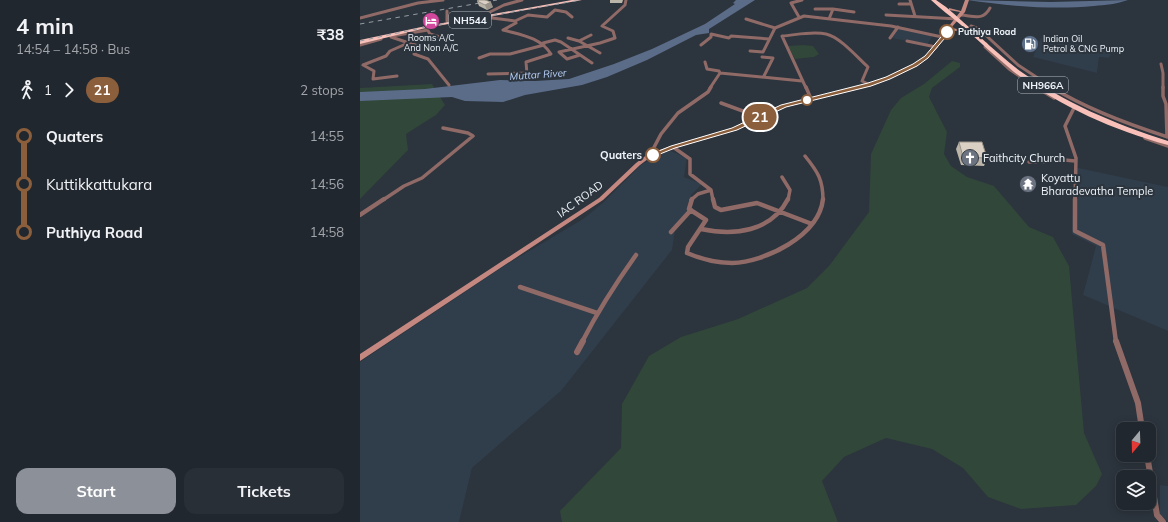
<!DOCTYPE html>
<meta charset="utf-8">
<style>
body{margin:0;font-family:Mulish,sans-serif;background:#292f36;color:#f1f3f6;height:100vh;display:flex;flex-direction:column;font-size:15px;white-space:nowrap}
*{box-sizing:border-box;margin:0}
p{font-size:13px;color:#a2a5aa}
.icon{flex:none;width:22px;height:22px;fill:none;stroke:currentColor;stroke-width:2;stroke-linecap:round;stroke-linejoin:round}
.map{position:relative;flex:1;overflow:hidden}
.details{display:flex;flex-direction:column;background:#21272e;width:360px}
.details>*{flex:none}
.badge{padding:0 8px;border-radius:13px;font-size:14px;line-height:26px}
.needle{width:26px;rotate:199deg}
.buttons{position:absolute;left:756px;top:422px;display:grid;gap:8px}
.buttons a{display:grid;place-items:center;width:40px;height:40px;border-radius:8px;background:#21272e;box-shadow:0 2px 10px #0003,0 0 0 1px #3e444a;font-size:20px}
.map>.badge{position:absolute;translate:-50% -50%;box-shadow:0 0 0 2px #fff}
.legs{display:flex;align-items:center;gap:6px;height:44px;padding:0 16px;font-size:13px}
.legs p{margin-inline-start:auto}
.overview{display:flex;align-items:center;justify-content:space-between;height:68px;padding:0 16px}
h1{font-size:22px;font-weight:700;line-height:30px}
.action{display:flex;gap:8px;margin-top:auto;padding:8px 16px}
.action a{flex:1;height:46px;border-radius:12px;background:#8c9099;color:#fff;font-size:16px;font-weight:700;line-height:46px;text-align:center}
.action a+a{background:#292f36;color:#f1f3f6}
ul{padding:0 16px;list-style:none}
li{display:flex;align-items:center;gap:14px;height:48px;font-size:15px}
li i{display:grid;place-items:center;width:6px;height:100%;margin:0 5px;background:currentColor}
li i::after{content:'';width:10px;height:10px;margin:-5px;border:3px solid;border-radius:50%;background:#21272e}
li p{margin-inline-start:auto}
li:first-child i{background:linear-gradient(#0000 50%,currentColor 0)}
li:last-child i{background:linear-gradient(currentColor 50%,#0000 0)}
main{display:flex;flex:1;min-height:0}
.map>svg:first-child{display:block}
</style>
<main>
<section class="details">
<div class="overview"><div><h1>4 min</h1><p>14:54 – 14:58 · Bus</p></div><b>₹38</b></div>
<div class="legs"><svg class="icon" aria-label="walk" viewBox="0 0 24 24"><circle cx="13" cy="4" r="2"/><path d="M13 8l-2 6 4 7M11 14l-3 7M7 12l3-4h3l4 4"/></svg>1<svg class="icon" aria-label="forward" viewBox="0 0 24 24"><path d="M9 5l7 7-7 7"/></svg><b class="badge" style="background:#8b5e3c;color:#fff">21</b><p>2 stops</p></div>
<ul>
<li><i style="color:#8b5e3c"></i><b>Quaters</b><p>14:55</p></li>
<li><i style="color:#8b5e3c"></i><span>Kuttikkattukara</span><p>14:56</p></li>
<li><i style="color:#8b5e3c"></i><b>Puthiya Road</b><p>14:58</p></li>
</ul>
<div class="action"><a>Start</a><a>Tickets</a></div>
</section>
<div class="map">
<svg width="808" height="522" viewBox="0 0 808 522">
<rect width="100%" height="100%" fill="#2c343d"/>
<!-- built -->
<path fill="#303d4b" d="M539,28L573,35L567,45L532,38Z
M681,38L754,50L749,58L739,57L737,73L673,57Z
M311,151L327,158L324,177L342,184L331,195L330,209L316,224L312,250L201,391L112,468L99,522H0V362L144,266L223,219L244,202L281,165L300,154Z
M714,167L808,187V331L723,295L736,246L712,234Z
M800,485L808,486V522L800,514Z"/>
<!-- green -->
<path fill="#30473a" d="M443,45L453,46L459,54L454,57L435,59L428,46Z
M592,61L600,63V67L572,88L569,97L587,132L584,154L591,166L607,177L634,186L669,227L693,237L709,266L724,433L742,474L736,486L716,505L661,509L628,497L603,468L572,449L526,438L484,457L462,481L478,522H202L200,511L261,448L262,404L289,356L321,337L378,319L447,288L469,266L509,212L511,154L531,110L541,98L564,84Z
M72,84L85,105L76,115L46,134L48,150L0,199V88Z"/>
<!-- water -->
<path fill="#5b6c89" d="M376,0H395L349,29V33L336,35L287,60L247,77L222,85L165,95L143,102L105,101L92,97L0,101V92L65,89L140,80L175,81L209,79L254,64L292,49L345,24L375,4L373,3Z
M607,0L691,2L768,0C757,4 745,5 734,6C692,10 649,6 607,0Z"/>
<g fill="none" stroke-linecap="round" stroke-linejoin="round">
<!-- street-far3 -->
<path stroke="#906a66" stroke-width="3" d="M550,0L555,16
M539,4H551
M455,9H473L469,19
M473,9L494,12
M87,11V21
M126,14L144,5L162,0
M526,15L598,19
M601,15C614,16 623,21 630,8
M132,16V18L155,21L156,23L143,30
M439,17L431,3L442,0
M0,18L58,3L83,0
M386,19L415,28
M155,21L168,15L187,17L195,10L206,12L212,17
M611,26L619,29L658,65L693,88
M67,29L70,34L83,38
M143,30C161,35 180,37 191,54L166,62L167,74
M32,36L68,30
M31,37L61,47L54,54L68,59L89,85
M208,38L219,41L240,53
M530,38L538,27
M219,41L231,35
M547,41L576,47
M183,43L195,40L201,42L232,63
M626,44L625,47L649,69L677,88
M0,45L21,39
M341,45L351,37V34L369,38L371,36L409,39
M390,51L403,52L415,28L444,16L531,26L582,37
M199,52L240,43L255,38L253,31L242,26L265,5L266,0
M199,52L207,59L220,55
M402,57L413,58L404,76
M119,58L130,54H150L184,45
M345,62L347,69L359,71L360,73L350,88
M801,64L803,73V88
M360,73L442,81
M128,74L167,73
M37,76L13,79L14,71L3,65L26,56L30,51L48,43
M446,88L422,36C436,35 452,31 466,34C480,37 497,57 508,67L502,81L510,85"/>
<!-- street-far2 -->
<path stroke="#906a66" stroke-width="3.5" d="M446,87L451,99
M676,87L694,98
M691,87C727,109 767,124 808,137
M803,87V96L806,104L807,137
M361,103L399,117
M714,108L705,126L716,158L715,200
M785,138L808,146
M313,147L330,159V174L351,190L353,200
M290,155L301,134L318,113L348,92L351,87
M445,156C458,172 463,180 463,200
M669,162H684L683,158L715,161
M422,177L430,190L428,200
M23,200L44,186L62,178L113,136L108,133L83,128
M331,200L338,194L351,190"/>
<!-- street-far1 -->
<path stroke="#906a66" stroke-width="4.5" d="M332,199L329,209L346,220L328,247L327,253C341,259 356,263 372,263C405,262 459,236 463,199
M353,199L355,207L361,210L397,203L452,224
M715,199V231L743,245L756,342
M0,215L24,199
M341,229C374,236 411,232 428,199
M311,232L331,210
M160,287L237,313
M222,342C238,311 256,283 276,255"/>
<!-- street -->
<path stroke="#906a66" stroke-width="6" d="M756,341L778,403L782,429
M217,352L223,341
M787,455L797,515L803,522"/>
<!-- secondary -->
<path fill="#c48881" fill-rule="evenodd" d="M605,0H609L605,12L591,28L604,30L619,35V37L602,32L590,30L584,37L577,48L568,58L556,66L529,79L511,86L426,107L377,130L315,148L292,156L280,165L243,200L0,361V354L239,198L276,163L288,154L311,146L373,128L422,105L509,84L527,77L554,64L566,56L574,46L581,36L600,12L589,10V8L601,11Z"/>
<!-- highway -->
<path fill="#f8c0b9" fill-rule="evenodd" d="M212,0H222L66,28L0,44V40L66,26Z
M571,0H576L586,7C611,28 634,51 660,71C705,103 755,124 808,141V145C753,130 699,106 654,72C636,57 619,41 601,25C592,17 580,9 571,0Z"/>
<!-- rail -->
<path stroke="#969da4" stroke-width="1" stroke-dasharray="4.5 4.5" stroke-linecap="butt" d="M0,24L137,0
M0,41L71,26L221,0"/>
</g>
<!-- wall -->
<path fill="#bbb4a9" d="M250,0H263L262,3H250Z
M117,1L133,7L127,10L119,6Z
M599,142L627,158L624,166L601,165L596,149Z
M789,479L793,490L789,493Z"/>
<!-- shaded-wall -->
<path fill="#999289" d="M131,2L133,7L127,10L125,5Z"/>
<!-- building -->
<path fill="#dad1c4" stroke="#999289" d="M119,0H125L131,2L125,5L117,1Z
M599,142H622L627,158L603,157Z
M789,479L791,480L793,490L789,489Z"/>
<!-- line-1 -->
<path fill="#8b5e3c" stroke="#fff" d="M586,31L590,32L568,58L557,66L530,79L511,86L426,107L377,130L315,148L295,156L289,155L311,146L372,128L421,105L508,83L526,77L553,64L565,56Z"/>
<!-- icons -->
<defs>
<g id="hotel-disc" transform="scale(0.9)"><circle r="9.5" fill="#d1479c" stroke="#2c343d"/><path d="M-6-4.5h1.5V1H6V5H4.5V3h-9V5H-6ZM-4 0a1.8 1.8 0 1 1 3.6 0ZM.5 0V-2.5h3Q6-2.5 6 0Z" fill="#fff"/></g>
<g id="fuel-disc" transform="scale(0.9)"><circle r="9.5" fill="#5c6f8a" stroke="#2c343d"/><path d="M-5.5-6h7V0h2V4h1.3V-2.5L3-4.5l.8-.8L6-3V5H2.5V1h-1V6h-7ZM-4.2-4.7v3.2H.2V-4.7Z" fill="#fff"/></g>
<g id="church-disc" transform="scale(0.9)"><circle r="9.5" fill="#6b7280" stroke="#2c343d"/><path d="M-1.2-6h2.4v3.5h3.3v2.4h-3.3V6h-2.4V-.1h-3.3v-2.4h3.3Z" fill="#fff"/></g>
<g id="temple-disc" transform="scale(0.9)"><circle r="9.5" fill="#6b7280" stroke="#2c343d"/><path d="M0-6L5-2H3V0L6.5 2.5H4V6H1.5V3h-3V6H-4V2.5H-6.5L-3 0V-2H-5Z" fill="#fff"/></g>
</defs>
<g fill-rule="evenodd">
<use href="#hotel-disc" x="71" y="21"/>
<use href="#fuel-disc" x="670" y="44"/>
<use href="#church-disc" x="610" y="158"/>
<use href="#temple-disc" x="668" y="184"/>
</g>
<!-- markers -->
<g fill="#fff" stroke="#8b5e3c" stroke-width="2">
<circle cx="587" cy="32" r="7"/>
<circle cx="447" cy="100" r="5"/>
<circle cx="293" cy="155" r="7"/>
</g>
<g text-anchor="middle" stroke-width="4" stroke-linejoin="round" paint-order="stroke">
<!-- far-stop labels -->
<g font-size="9" font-weight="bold" fill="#eef4f9" stroke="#2c343d" text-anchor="start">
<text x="598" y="35">Puthiya Road</text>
</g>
<!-- far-poi labels -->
<g font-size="9" fill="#eef4f9" stroke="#2c343d">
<text x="71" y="41">Rooms A/C<tspan x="71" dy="10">And Non A/C</tspan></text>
<text x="683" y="42" text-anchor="start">Indian Oil<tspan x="683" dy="10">Petrol &amp; CNG Pump</tspan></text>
</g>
<!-- shield labels -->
<g fill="#2c343d" stroke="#b4bac1" stroke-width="1">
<rect x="89" y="12" width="42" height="16" rx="3"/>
<rect x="658" y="77" width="50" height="16" rx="3"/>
</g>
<g font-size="10" font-weight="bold" fill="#eef4f9">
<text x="110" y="24">NH544</text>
<text x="683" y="89">NH966A</text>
</g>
<!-- far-water labels -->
<g font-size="10" font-style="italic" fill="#bad2fb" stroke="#2c343d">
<text transform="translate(178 74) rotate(-4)" y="4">Muttar River</text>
</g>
<!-- stop labels -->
<g font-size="11" font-weight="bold" fill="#eef4f9" stroke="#2c343d" text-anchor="end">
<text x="282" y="159">Quaters</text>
</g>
<!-- poi labels -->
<g font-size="11" fill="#eef4f9" stroke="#2c343d" text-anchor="start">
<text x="623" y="162">Faithcity Church</text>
<text x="681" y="182">Koyattu<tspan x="681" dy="13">Bharadevatha Temple</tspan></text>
</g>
<!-- street labels -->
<g font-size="11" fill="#eef4f9" stroke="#2c343d">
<text transform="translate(220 199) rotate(-36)" y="4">IAC ROAD</text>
</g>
</g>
</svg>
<div class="buttons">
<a><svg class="needle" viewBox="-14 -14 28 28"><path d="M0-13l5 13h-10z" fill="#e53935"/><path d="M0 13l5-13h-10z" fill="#a2a5aa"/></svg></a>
<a><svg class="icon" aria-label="layers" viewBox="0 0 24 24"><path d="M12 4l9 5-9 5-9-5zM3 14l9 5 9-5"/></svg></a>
</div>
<b class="badge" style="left:400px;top:117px;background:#8b5e3c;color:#fff">21</b>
</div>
</main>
